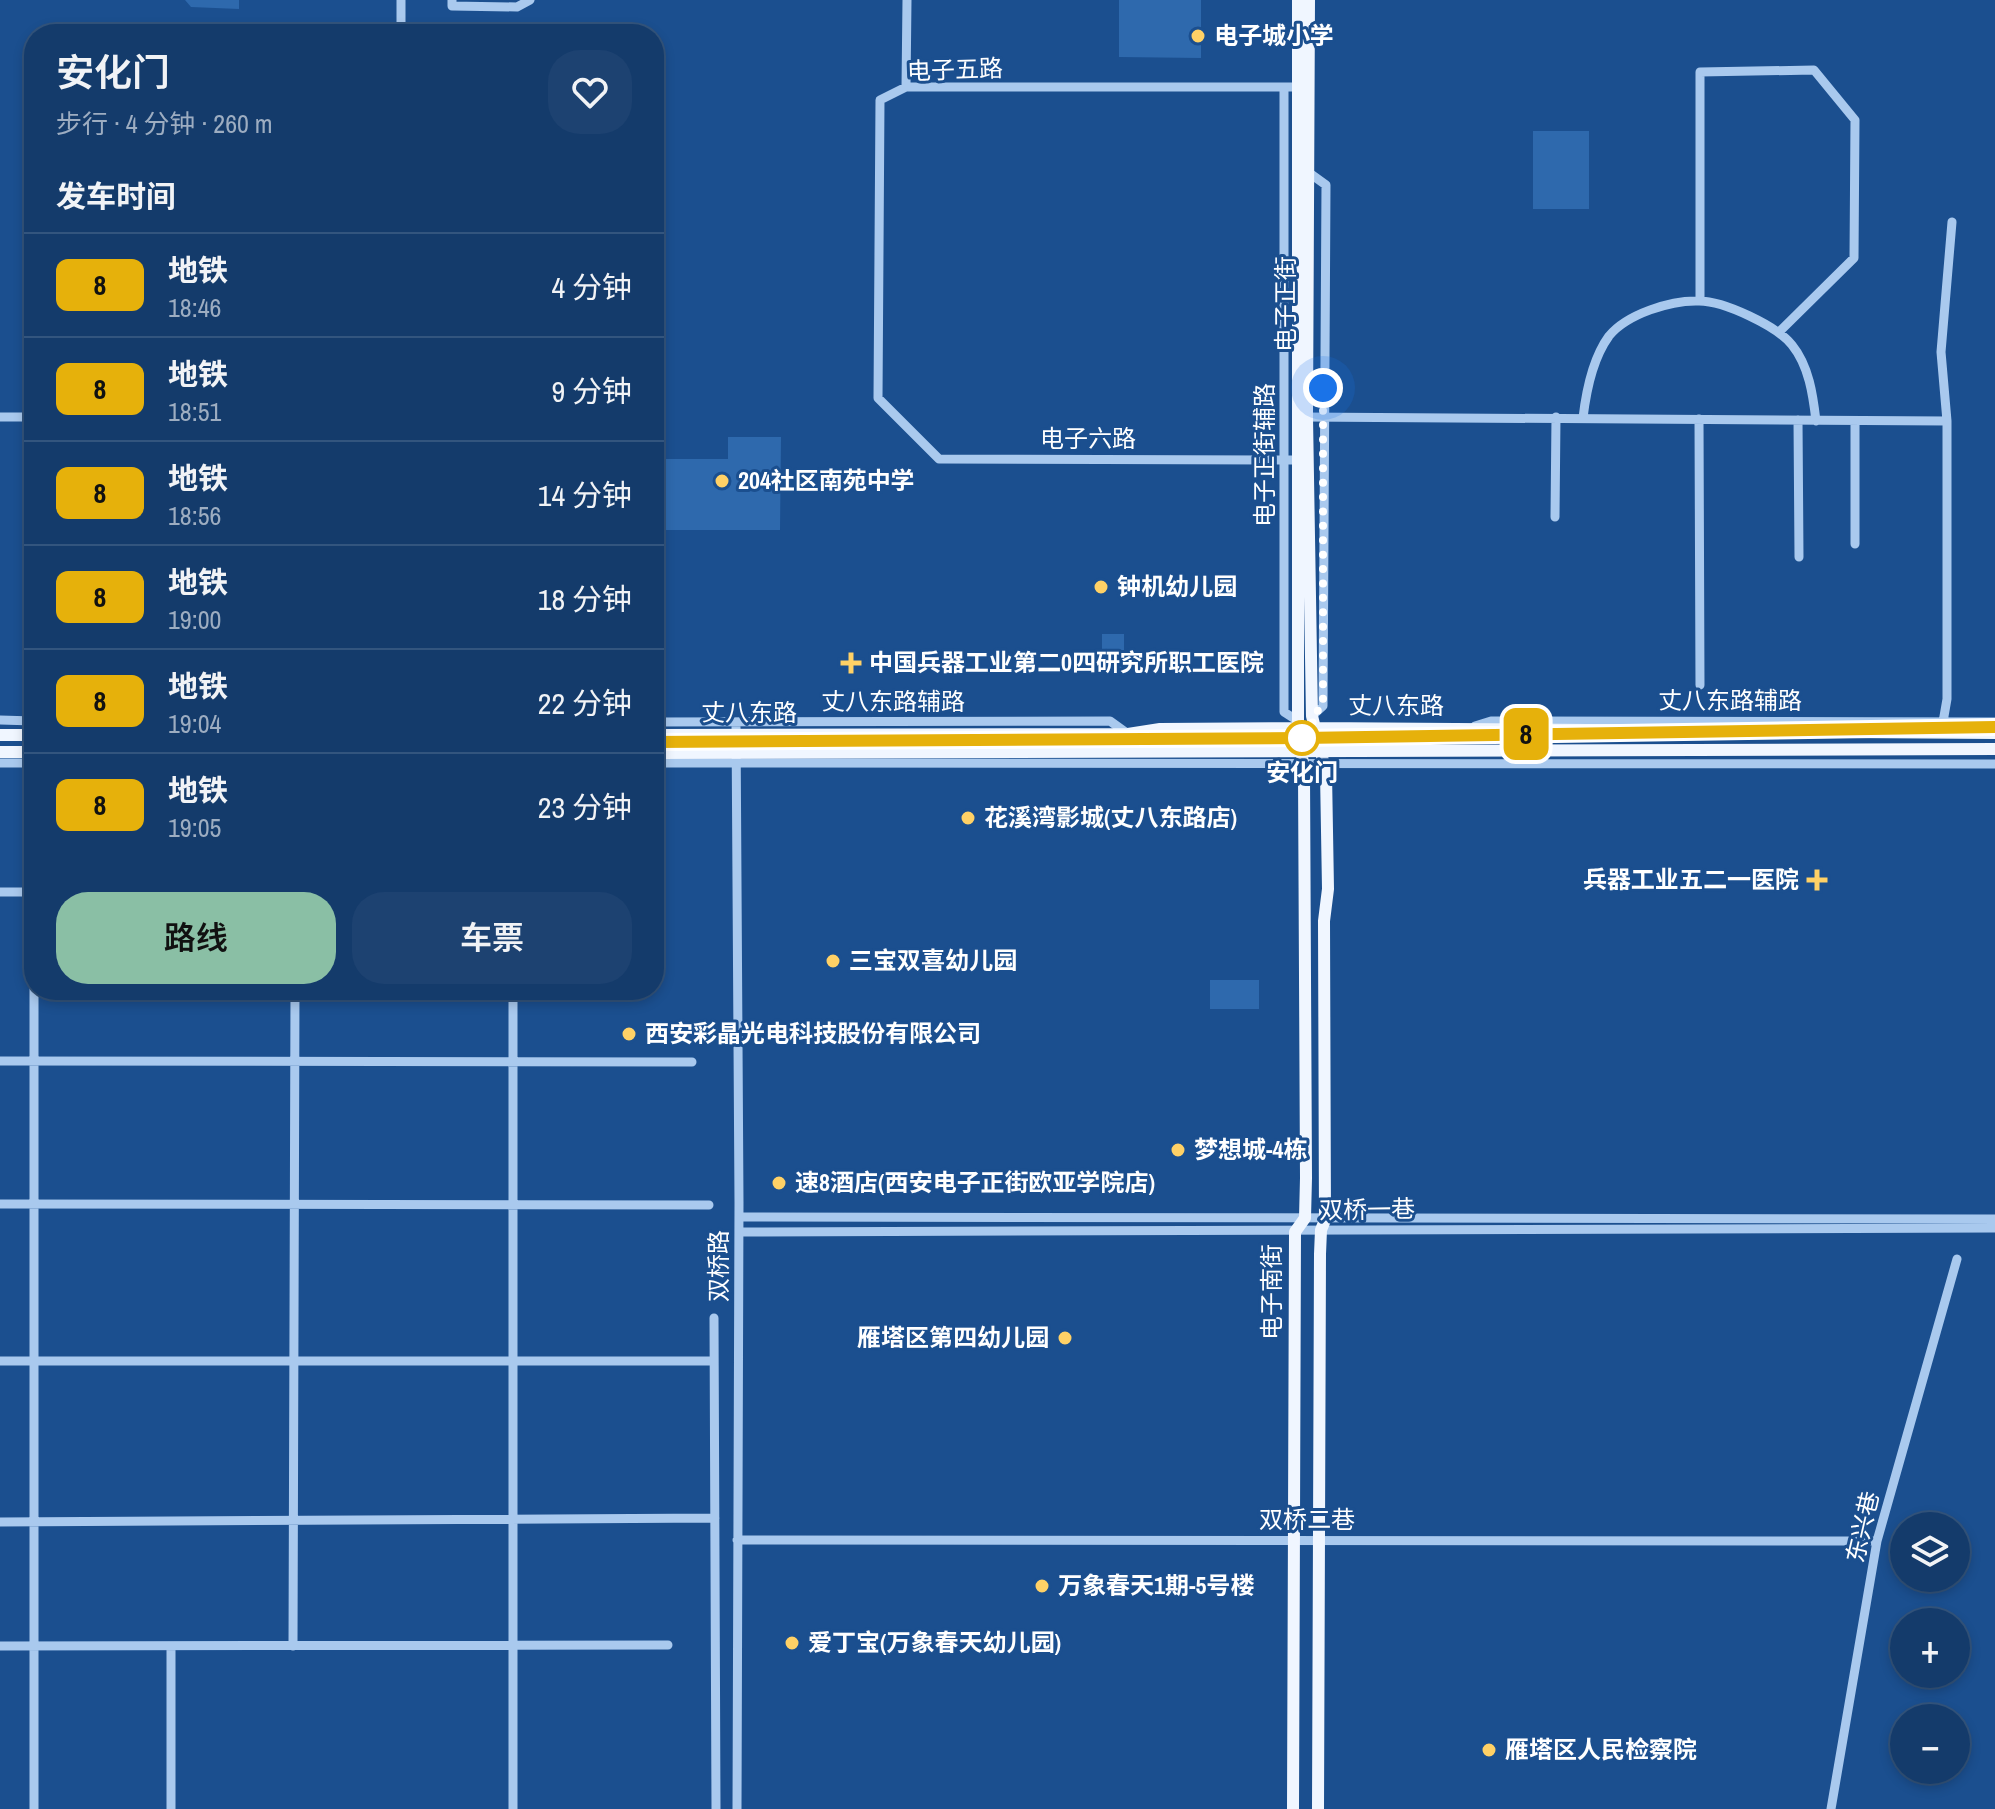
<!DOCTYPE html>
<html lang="zh">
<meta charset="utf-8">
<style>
body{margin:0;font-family:"Archivo Narrow","Noto Sans SC",sans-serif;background:#1d4271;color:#f1f3f6;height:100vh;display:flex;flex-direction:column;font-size:30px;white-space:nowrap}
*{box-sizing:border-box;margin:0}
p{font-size:26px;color:#9dadc1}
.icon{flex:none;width:44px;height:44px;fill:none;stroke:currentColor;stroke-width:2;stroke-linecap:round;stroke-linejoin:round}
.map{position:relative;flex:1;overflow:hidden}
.side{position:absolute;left:24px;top:24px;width:640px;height:976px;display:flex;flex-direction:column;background:#143b6b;border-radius:32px;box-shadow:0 4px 12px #0003,0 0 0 2px #33557e}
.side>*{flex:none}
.badge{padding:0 16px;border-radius:12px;font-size:28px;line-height:52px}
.tools{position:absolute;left:1890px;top:1512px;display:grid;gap:16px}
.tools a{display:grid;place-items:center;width:80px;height:80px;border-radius:50%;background:#143b6b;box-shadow:0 4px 12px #0003,0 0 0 2px #33557e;font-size:40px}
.you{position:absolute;width:40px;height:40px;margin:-20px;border:6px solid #fff;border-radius:50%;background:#1a73e8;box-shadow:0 0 0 12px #1a73e833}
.map>.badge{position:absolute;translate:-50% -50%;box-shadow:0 0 0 4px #fff}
h2{padding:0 32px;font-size:30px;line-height:72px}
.round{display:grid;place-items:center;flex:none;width:84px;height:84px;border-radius:32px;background:#1d4271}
.headline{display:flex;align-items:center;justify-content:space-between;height:136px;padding:0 32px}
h1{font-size:38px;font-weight:600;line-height:60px}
.action{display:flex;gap:16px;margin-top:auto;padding:16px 32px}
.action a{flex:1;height:92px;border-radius:32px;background:#8abfa5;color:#111;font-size:32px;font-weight:600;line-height:92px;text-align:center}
.action a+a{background:#1d4271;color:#f1f3f6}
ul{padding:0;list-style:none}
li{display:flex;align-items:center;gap:24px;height:104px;padding:0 32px;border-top:2px solid #33557e}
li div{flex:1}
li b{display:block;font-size:30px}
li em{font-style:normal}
li .badge{min-width:88px;font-weight:700;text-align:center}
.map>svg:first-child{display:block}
</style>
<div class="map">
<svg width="1995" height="1809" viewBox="0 0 1995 1809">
<rect width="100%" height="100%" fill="#1b4f8f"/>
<!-- green -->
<path fill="#2e69ad" d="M185,0H239V9L191,7Z
M1119,0H1201V58L1119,57Z
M1533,131H1589V209H1533Z
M728,437H781L780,530H664V459H728Z
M1102,634H1124V673H1102Z
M1210,980H1259V1009H1210Z"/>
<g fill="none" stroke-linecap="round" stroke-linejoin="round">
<!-- minor -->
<path stroke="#a9c9ee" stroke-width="9" d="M452,0V6L517,7L530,0
M401,34V0
M906,87L907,0
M1284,87V712L1298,721
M1308,172L1326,185L1323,706L1312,716
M1700,300V72L1814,70L1855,120L1854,258L1779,332
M0,417H34
M1303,417L1947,421
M1583,418C1586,392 1593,358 1609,336C1627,314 1671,300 1699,301C1724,301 1777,326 1792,345C1809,366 1813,395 1816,421
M1699,419L1700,685
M1798,420L1799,557
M1297,460L939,459L878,398L880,100L906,87H1301
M1555,517L1556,417
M1855,544V421
M0,720L34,721
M654,722L1110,721L1128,734
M1943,722L1947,699V421L1941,352L1952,222
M736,723L739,1202L737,1809
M1475,726L1491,721L1995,722
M0,763H34
M654,763L1995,764
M0,892H34V1809
M513,990V1809
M0,1061L692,1062
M0,1204L709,1205
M739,1217L1995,1219
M739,1232L1995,1228
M714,1318L716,1809
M0,1361H714
M0,1522L715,1518
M737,1540L1877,1541
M0,1646L668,1645
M293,1646L295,990
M171,1809V1646
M1831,1809L1877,1541L1957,1259"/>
<!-- major -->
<path stroke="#f0f6ff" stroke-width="12" d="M1309,0L1307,417L1312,716L1326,773L1328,889L1324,921L1325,1220L1321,1230L1320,1254L1318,1809
M0,735H34
M654,735L1128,734L1160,729L1313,728L1995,733
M0,752H34
M654,753L1995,749
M1293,1809L1295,1232L1305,1218L1306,1178L1304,773L1298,721V0"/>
</g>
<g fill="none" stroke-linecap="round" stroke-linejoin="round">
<!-- line casing -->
<g stroke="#fff" stroke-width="18">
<path id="line" d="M654,742L1302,738L1995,727"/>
</g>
<!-- line -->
<use href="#line" stroke="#e6b10b" stroke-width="12"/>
<!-- walk -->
<path stroke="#fff" stroke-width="8" stroke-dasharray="0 14.4" d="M1302,738L1298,731L1313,728L1312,716L1323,706V388"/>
</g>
<!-- markers -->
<g fill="#ffd166" stroke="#1b4f8f" stroke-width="3">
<circle cx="1198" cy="36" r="8"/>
<circle cx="722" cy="481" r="8"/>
<circle cx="1101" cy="587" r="8"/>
<path d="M847 651h8v8h8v8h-8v8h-8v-8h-8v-8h8z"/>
<circle cx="968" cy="818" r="8"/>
<path d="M1813 868h8v8h8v8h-8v8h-8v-8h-8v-8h8z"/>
<circle cx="833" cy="961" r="8"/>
<circle cx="629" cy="1034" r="8"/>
<circle cx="1178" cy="1150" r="8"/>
<circle cx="779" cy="1183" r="8"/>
<circle cx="1065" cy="1338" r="8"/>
<circle cx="1042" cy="1586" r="8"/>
<circle cx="792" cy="1643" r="8"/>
<circle cx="1489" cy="1750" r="8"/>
</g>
<circle fill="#fff" stroke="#e6b10b" stroke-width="4" cx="1302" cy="738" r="16"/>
<g text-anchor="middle" stroke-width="6" stroke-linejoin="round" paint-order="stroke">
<!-- poi labels -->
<g font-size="24" font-weight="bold" fill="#fff" stroke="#1b4f8f" text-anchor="start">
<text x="1214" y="44">电子城小学</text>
<text x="738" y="489">204社区南苑中学</text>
<text x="1117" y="595">钟机幼儿园</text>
<text x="869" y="671">中国兵器工业第二0四研究所职工医院</text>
<text x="984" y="826">花溪湾影城(丈八东路店)</text>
<text x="1799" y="888" text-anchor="end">兵器工业五二一医院</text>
<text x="849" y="969">三宝双喜幼儿园</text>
<text x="645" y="1042">西安彩晶光电科技股份有限公司</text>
<text x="1194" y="1158">梦想城-4栋</text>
<text x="795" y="1191">速8酒店(西安电子正街欧亚学院店)</text>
<text x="1049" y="1346" text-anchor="end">雁塔区第四幼儿园</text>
<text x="1058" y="1594">万象春天1期-5号楼</text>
<text x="808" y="1651">爱丁宝(万象春天幼儿园)</text>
<text x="1505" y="1758">雁塔区人民检察院</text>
</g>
<!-- street labels -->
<g font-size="24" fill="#fff" stroke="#1b4f8f">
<text transform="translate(955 70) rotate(-2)" y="8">电子五路</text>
<text transform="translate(1286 304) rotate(-90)" y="8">电子正街</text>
<text x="1088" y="447">电子六路</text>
<text transform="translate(1265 455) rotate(-90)" y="8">电子正街辅路</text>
<text x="1730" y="709">丈八东路辅路</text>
<text x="893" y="710">丈八东路辅路</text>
<text x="1396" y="714">丈八东路</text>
<text x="749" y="721">丈八东路</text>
<text transform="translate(1367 1210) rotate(-1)" y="8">双桥一巷</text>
<text transform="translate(719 1266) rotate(-90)" y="8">双桥路</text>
<text transform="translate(1272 1292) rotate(-90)" y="8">电子南街</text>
<text x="1307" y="1528">双桥二巷</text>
<text transform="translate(1863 1527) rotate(-77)" y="8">东兴巷</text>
</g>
<!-- stop labels -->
<g font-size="24" font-weight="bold" fill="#fff" stroke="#1b4f8f">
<text x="1302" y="781">安化门</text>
</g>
</g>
</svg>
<div class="tools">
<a><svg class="icon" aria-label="layers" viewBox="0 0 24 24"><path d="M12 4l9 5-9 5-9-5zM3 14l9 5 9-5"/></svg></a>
<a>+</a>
<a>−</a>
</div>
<div class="you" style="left:1323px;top:388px"></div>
<b class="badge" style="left:1526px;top:734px;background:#e6b10b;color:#111">8</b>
<section class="side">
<div class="headline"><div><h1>安化门</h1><p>步行 · 4 分钟 · 260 m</p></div><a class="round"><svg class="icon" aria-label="heart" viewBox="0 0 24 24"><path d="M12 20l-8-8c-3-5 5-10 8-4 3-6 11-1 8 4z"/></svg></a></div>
<h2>发车时间</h2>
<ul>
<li><span class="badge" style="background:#e6b10b;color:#111">8</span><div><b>地铁</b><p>18:46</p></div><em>4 分钟</em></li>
<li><span class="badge" style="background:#e6b10b;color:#111">8</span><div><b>地铁</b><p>18:51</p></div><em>9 分钟</em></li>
<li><span class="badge" style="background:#e6b10b;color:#111">8</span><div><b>地铁</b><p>18:56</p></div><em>14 分钟</em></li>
<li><span class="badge" style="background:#e6b10b;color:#111">8</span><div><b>地铁</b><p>19:00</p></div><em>18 分钟</em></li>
<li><span class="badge" style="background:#e6b10b;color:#111">8</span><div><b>地铁</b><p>19:04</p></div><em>22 分钟</em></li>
<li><span class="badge" style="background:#e6b10b;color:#111">8</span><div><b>地铁</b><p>19:05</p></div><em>23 分钟</em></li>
</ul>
<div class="action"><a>路线</a><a>车票</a></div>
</section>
</div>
